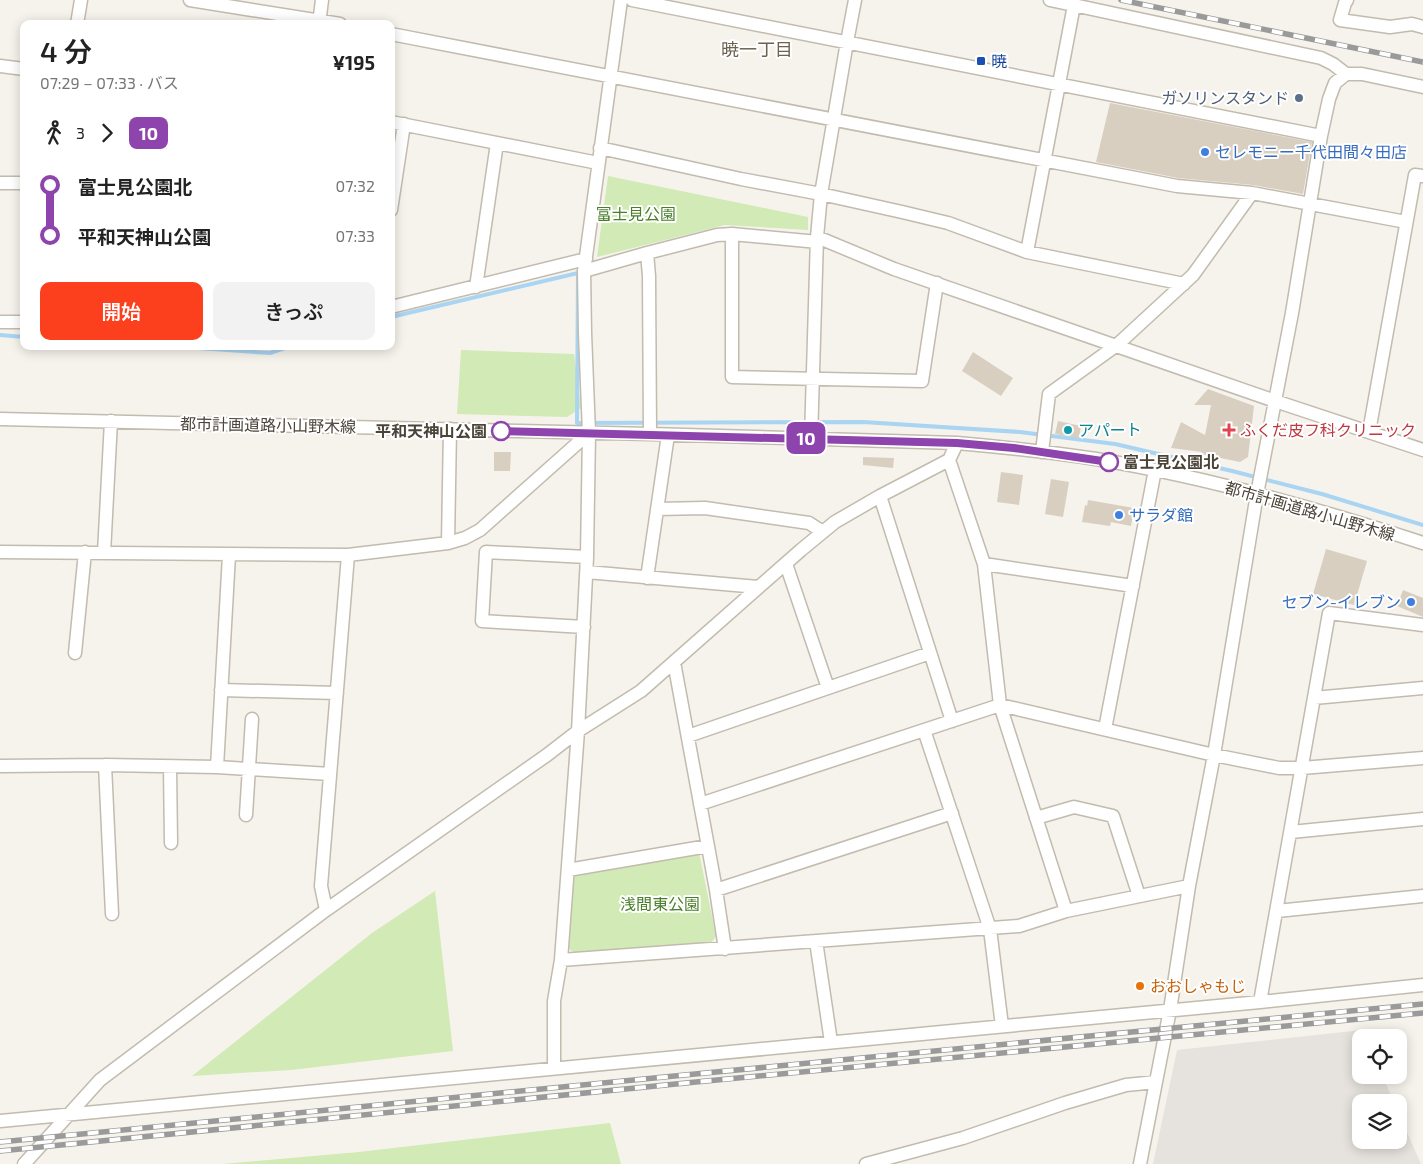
<!DOCTYPE html>
<html lang="ja">
<meta charset="utf-8">
<style>
body{margin:0;font-family:"Exo 2","Noto Sans JP",sans-serif;background:#f2f2f2;color:#222;height:100vh;display:flex;flex-direction:column;font-size:19px;white-space:nowrap}
*{box-sizing:border-box;margin:0}
p{font-size:16px;color:#767676}
.icon{flex:none;width:28px;height:28px;fill:none;stroke:currentColor;stroke-width:2;stroke-linecap:round;stroke-linejoin:round}
.map{position:relative;flex:1;overflow:hidden}
.side{position:absolute;left:20px;top:20px;width:375px;height:330px;display:flex;flex-direction:column;background:#fff;border-radius:10px;box-shadow:0 2px 12px #0003}
.side>*{flex:none}
.badge{padding:0 10px;border-radius:8px;font-size:18px;line-height:32px}
.fabs{position:absolute;left:1352px;top:1029px;display:grid;gap:10px}
.fabs a{display:grid;place-items:center;width:55px;height:55px;border-radius:10px;background:#fff;box-shadow:0 2px 12px #0003;font-size:25px}
.map>.badge{position:absolute;translate:-50% -50%;box-shadow:0 0 0 2px #fff}
.legs{display:flex;align-items:center;gap:8px;height:55px;padding:0 20px;font-size:16px}
.legs p{margin-inline-start:auto}
.summary{display:flex;align-items:center;justify-content:space-between;height:85px;padding:0 20px}
h1{font-size:28px;font-weight:600;line-height:38px}
.primary-button{display:flex;gap:10px;margin-top:auto;padding:10px 20px}
.primary-button a{flex:1;height:58px;border-radius:10px;background:#fc3f1d;color:#fff;font-size:20px;font-weight:600;line-height:58px;text-align:center}
.primary-button a+a{background:#f2f2f2;color:#222}
ul{padding:0 20px;list-style:none}
li{display:flex;align-items:center;gap:18px;height:50px;font-size:19px}
li i{display:grid;place-items:center;width:8px;height:100%;margin:0 6px;background:currentColor}
li i::after{content:'';width:12px;height:12px;margin:-6px;border:4px solid;border-radius:50%;background:#fff}
li p{margin-inline-start:auto}
li:first-child i{background:linear-gradient(#0000 50%,currentColor 0)}
li:last-child i{background:linear-gradient(currentColor 50%,#0000 0)}
.map>svg:first-child{display:block}
</style>
<div class="map">
<svg width="1423" height="1164" viewBox="0 0 1423 1164">
<rect width="100%" height="100%" fill="#f6f3ec"/>
<!-- industrial -->
<path fill="#e6e2dd" d="M1362,1030L1365,1037L1361,1038V1075H1382L1394,1102H1361V1140H1399V1114L1421,1164H1153L1177,1050Z"/>
<!-- green -->
<path fill="#d2eab5" d="M608,176L808,217V230L725,225L597,257Z
M461,350L574,354L581,408L567,417L457,414Z
M699,852L716,936L712,942L576,954L568,948L574,876Z
M435,891L453,1051L291,1070L192,1076L372,933Z
M610,1123L621,1164H223L359,1152Z"/>
<g fill="none" stroke-linecap="round" stroke-linejoin="round">
<!-- stream -->
<path stroke="#a9d4f2" stroke-width="4" d="M391,317L578,273L577,423L863,422L1020,432L1115,444L1232,471L1322,494L1423,525
M0,335L24,337
M169,346L270,353L291,346"/>
</g>
<!-- building -->
<path fill="#d8cfc1" d="M1110,103L1312,142L1303,194L1253,185L1178,178L1096,162Z
M973,352L1013,378L1001,396L962,371Z
M1208,389L1254,406L1248,457L1240,462L1201,454L1202,452L1171,448L1181,422L1205,435L1211,405H1194Z
M1058,421L1081,426L1079,438L1055,434Z
M494,452H511L510,471H494Z
M863,457L894,458L893,468L863,465Z
M1001,472L1023,475L1019,505L997,502Z
M1051,479L1069,482L1063,517L1045,514Z
M1088,500L1134,508L1131,526L1111,522L1110,526L1082,522L1085,505L1087,506Z
M1326,549L1367,561L1354,605L1313,594Z
M1403,590L1423,598V617L1397,606Z"/>
<g fill="none" stroke-linecap="round" stroke-linejoin="round">
<!-- minor casing -->
<g stroke="#c2bbae" stroke-width="15">
<path id="minor" d="M190,0L340,24
M632,0L1321,136
M1050,0L1321,58L1333,64L1346,74
M1347,0L1345,3L1340,20L1390,27L1412,24L1423,27
M77,24L81,0
M319,24L322,0
M391,34L1177,186L1252,193L1406,222
M0,66L24,69
M391,122L598,163
M600,148L741,179L821,194L902,212L948,223L1027,252L1184,284
M0,183H24
M391,210L404,124
M732,234V377L922,381L937,283
M817,237L894,269L1275,401L1423,450
M1027,252L1074,5
M647,253L649,276L650,434
M584,271L647,253L717,235L732,234L818,242
M476,287L497,143
M391,307L586,259
M0,322H24
M0,419L650,434L957,443C1003,447 1050,452 1096,459C1207,477 1316,508 1423,543
M1369,432L1415,175L1423,176
M811,439L817,237L821,194L847,42L855,0
M1042,452L1049,394L1117,345L1193,275L1252,193
M949,460L984,564L1000,705L1066,911
M880,496L952,721
M657,509L705,508L809,523L823,532
M448,543L450,429
M0,552L348,555L448,543L465,538L480,530L589,433
M104,553L111,421
M786,564L828,688
M984,564L1133,586
M587,572L758,587
M647,578L668,435
M584,627L482,621L486,552L587,557
M75,653L85,552
M674,662L716,890L725,949
M221,690L337,693
M1314,698L1423,688
M1105,729L1155,470
M924,730L990,929L1002,1026
M688,736L930,653
M105,765L112,914
M0,766L105,765L217,767L330,774
M170,767L171,843
M217,767L229,555
M700,804L1000,705L1214,755L1279,768H1302L1423,758
M246,815L252,719
M1036,818L1074,807L1113,816L1139,896
M1291,832L1423,819
M568,870L708,846
M716,890L952,813
M326,910L321,886L348,555
M1277,911L1423,896
M816,941L831,1042
M561,960L1019,926L1066,911L1189,886
M1260,1002L1329,613L1423,625
M554,1068V1001L561,960L578,731L587,557L589,433L585,333L584,271L621,0
M0,1121L1260,1002L1423,985
M24,1164L100,1080L326,910L547,755L578,731L641,691L801,550L835,522L880,496L949,460L957,443
M866,1164L963,1138L1065,1103L1126,1085L1156,1082
M1140,1164L1170,1010L1189,886L1214,755L1257,494L1292,313L1321,136L1329,99L1335,83L1346,74H1362L1423,87"/>
</g>
<!-- minor -->
<use href="#minor" stroke="#fff" stroke-width="12"/>
<!-- rail casing -->
<g stroke="#9a9a9a" stroke-width="5.5">
<path id="rail" d="M1121,0L1423,62
M0,1142L695,1074L1423,1004
M0,1151L696,1082L1423,1013"/>
</g>
<!-- rail -->
<use href="#rail" stroke="#fff" stroke-width="4" stroke-dasharray="11" stroke-linecap="butt"/>
</g>
<g fill="none" stroke-linecap="round" stroke-linejoin="round">
<!-- line-1 casing -->
<g stroke="#fff" stroke-width="11">
<path id="line-1" d="M501,431L957,443L1014,448L1109,462"/>
</g>
<!-- line-1 -->
<use href="#line-1" stroke="#8e44ad" stroke-width="8"/>
</g>
<!-- markers -->
<rect fill="#1a4fb4" stroke="#fff" stroke-width="2" x="976" y="56" width="10" height="10" rx="2.5"/>
<circle fill="#5c6f8a" stroke="#fff" stroke-width="2" cx="1299" cy="98" r="5"/>
<g fill="#3f7fe0" stroke="#fff" stroke-width="2">
<circle cx="1205" cy="152" r="5"/>
<circle cx="1119" cy="515" r="5"/>
<circle cx="1411" cy="602" r="5"/>
</g>
<circle fill="#0f9aa8" stroke="#fff" stroke-width="2" cx="1068" cy="430" r="5"/>
<path fill="#e0444e" stroke="#fff" stroke-width="2" d="M1226.5 422.5h5v5h5v5h-5v5h-5v-5h-5v-5h5z"/>
<g fill="#fff" stroke="#8e44ad" stroke-width="2.5">
<circle cx="501" cy="431" r="9"/>
<circle cx="1109" cy="462" r="9"/>
</g>
<circle fill="#e8710a" stroke="#fff" stroke-width="2" cx="1140" cy="986" r="5"/>
<g text-anchor="middle" stroke-width="4" stroke-linejoin="round" paint-order="stroke">
<!-- transit labels -->
<g font-size="16" fill="#164399" stroke="#fff" text-anchor="start">
<text x="991" y="67">暁</text>
</g>
<!-- service labels -->
<g font-size="16" fill="#4e5e75" stroke="#fff" text-anchor="end">
<text x="1289" y="104">ガソリンスタンド</text>
</g>
<!-- shop labels -->
<g font-size="16" fill="#366cbe" stroke="#fff" text-anchor="start">
<text x="1215" y="158">セレモニー千代田間々田店</text>
<text x="1129" y="521">サラダ館</text>
<text x="1401" y="608" text-anchor="end">セブン-イレブン</text>
</g>
<!-- park labels -->
<g font-size="16" fill="#4a7f2a" stroke="#fff">
<text x="636" y="220">富士見公園</text>
<text x="660" y="910">浅間東公園</text>
</g>
<!-- street labels -->
<g font-size="16" fill="#4b4439" stroke="#fff">
<text transform="translate(268 425) rotate(1)" y="6">都市計画道路小山野木線</text>
<text transform="translate(1310 511) rotate(16)" y="6">都市計画道路小山野木線</text>
</g>
<!-- culture labels -->
<g font-size="16" fill="#0d838f" stroke="#fff" text-anchor="start">
<text x="1078" y="436">アパート</text>
</g>
<!-- health labels -->
<g font-size="16" fill="#be3a42" stroke="#fff" text-anchor="start">
<text x="1240" y="436">ふくだ皮フ科クリニック</text>
</g>
<!-- stop labels -->
<g font-size="16" font-weight="bold" fill="#4b4439" stroke="#fff" text-anchor="end">
<text x="487" y="437">平和天神山公園</text>
<text x="1123" y="468" text-anchor="start">富士見公園北</text>
</g>
<!-- food labels -->
<g font-size="16" fill="#c56008" stroke="#fff" text-anchor="start">
<text x="1150" y="992">おおしゃもじ</text>
</g>
<!-- neighbourhood labels -->
<g font-size="18" fill="#6e6250" stroke="#fff">
<text x="757" y="56">暁一丁目</text>
</g>
</g>
</svg>
<div class="fabs">
<a><svg class="icon" aria-label="locate" viewBox="0 0 24 24"><circle cx="12" cy="12" r="6"/><path d="M12 2v4M12 18v4M2 12h4M18 12h4"/></svg></a>
<a><svg class="icon" aria-label="layers" viewBox="0 0 24 24"><path d="M12 4l9 5-9 5-9-5zM3 14l9 5 9-5"/></svg></a>
</div>
<b class="badge" style="left:806px;top:438px;background:#8e44ad;color:#fff">10</b>
<section class="side">
<div class="summary"><div><h1>4 分</h1><p>07:29 – 07:33 · バス</p></div><b>¥195</b></div>
<div class="legs"><svg class="icon" aria-label="walk" viewBox="0 0 24 24"><circle cx="13" cy="4" r="2"/><path d="M13 8l-2 6 4 7M11 14l-3 7M7 12l3-4h3l4 4"/></svg>3<svg class="icon" aria-label="forward" viewBox="0 0 24 24"><path d="M9 5l7 7-7 7"/></svg><b class="badge" style="background:#8e44ad;color:#fff">10</b></div>
<ul>
<li><i style="color:#8e44ad"></i><b>富士見公園北</b><p>07:32</p></li>
<li><i style="color:#8e44ad"></i><b>平和天神山公園</b><p>07:33</p></li>
</ul>
<div class="primary-button"><a>開始</a><a>きっぷ</a></div>
</section>
</div>
